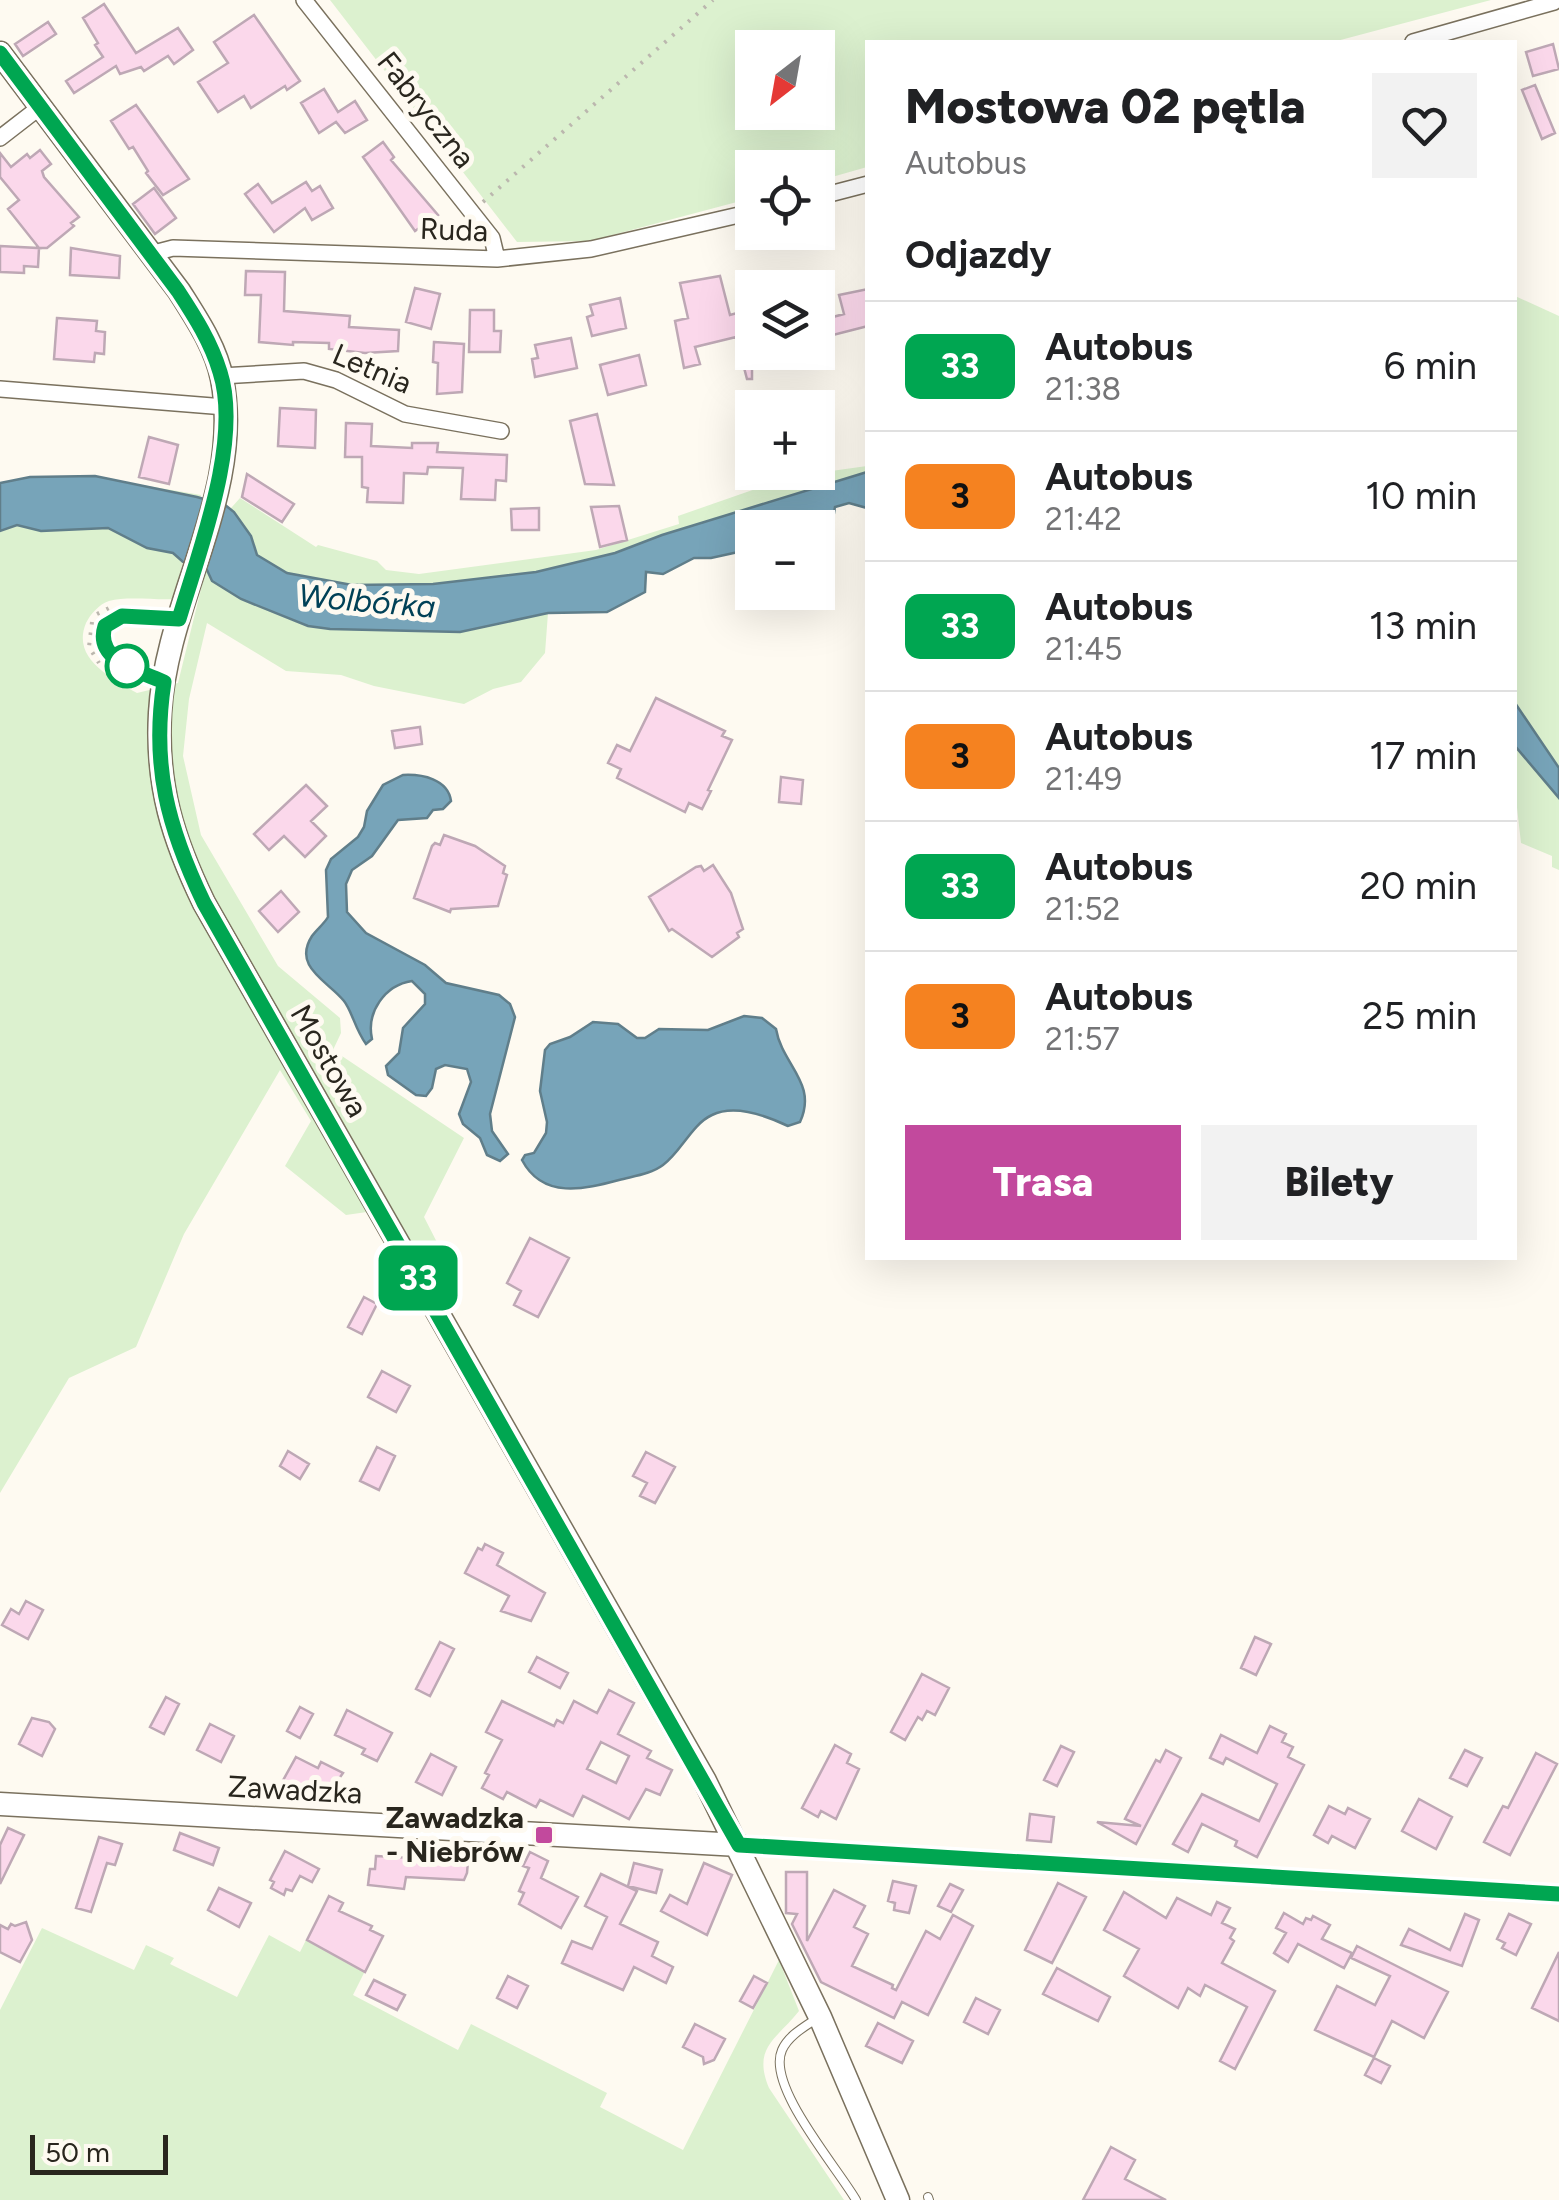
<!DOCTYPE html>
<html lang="pl">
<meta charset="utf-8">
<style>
body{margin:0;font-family:Figtree,sans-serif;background:#f2f2f2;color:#202124;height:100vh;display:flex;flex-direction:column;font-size:38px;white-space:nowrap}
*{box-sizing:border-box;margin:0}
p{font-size:32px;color:#757577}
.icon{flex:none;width:55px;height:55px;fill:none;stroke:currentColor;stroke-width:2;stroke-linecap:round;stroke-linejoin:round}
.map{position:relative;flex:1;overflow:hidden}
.side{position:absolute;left:865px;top:40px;width:652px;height:1220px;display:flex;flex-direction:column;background:#fff;border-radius:0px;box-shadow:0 10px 40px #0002}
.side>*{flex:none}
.badge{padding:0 20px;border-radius:15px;font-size:35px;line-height:65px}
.needle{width:65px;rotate:211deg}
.tools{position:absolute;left:735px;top:30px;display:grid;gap:20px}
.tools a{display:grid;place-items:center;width:100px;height:100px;border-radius:0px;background:#fff;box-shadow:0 10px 40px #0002;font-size:50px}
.scale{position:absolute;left:30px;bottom:25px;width:138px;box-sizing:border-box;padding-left:10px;border:5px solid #29261e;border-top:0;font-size:28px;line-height:35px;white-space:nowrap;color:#29261e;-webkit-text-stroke:8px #fefaf1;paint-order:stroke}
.map>.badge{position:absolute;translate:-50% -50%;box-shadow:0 0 0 5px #fff}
h2{padding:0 40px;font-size:38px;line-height:90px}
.round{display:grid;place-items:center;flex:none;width:105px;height:105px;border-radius:0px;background:#f2f2f2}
.headline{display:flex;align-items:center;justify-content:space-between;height:170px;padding:0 40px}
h1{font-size:48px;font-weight:800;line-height:75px}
.primary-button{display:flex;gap:20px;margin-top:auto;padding:20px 40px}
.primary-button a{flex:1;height:115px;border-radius:0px;background:#c2499d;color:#fff;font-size:40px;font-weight:800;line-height:115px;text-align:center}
.primary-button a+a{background:#f2f2f2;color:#202124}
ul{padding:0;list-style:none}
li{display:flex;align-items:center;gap:30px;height:130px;padding:0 40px;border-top:2px solid #e0e0e0}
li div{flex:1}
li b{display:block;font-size:38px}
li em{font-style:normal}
li .badge{min-width:110px;font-weight:700;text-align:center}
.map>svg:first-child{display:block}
</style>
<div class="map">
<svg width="1559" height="2200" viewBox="0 0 1559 2200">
<rect width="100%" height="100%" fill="#fefaf1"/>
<!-- green -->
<path fill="#dcf1cf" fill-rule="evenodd" d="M330,0H1491L1333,42H868L867,167L818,181V168H752V198L590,241L517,242ZM752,48H818V112H752Z
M1515,296L1559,316V870L1552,867V856L1521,843L1515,790Z
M867,466V508L849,503L835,507L832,525L818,530V528H752V549L711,558H694L663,574L646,572L645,592L607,612L548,613L545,653L521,682L493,689L464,704L374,686L341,675L286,671L207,623L189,699L183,756L201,835L278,966L340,1018L341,1033L333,1050L464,1138L424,1217L443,1254L429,1261L419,1251L384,1240L367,1212L346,1215L285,1166L311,1121L280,1070L184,1234L136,1347L69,1378L0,1493V496L101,478L201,495L173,599C154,600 126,596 109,601C99,604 90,615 86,623C71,659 112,678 137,693L178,683L202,585L224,516L240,498L316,547L318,545L377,561L386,570L419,574L596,550L679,524L678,516L784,479L824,478V472Z
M42,1928L134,1970L146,1945L174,1958L170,1964L237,1997L269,1935L300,1952L306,1940L365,1971L353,1995L458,2050L471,2024L607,2093L600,2107L683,2150L779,1960L799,2011C777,2039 752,2047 769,2088L844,2200H0V2010Z"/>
<!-- water -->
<path fill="#77a4b9" stroke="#607e8a" stroke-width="2.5" d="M867,472V508L849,503L835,507L832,525L818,530V528H752V549L711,558H694L663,574L646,572L645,592L607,612L548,613L460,632L330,629L308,626L241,599L212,581L207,570L183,562L173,553L147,548L108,528L41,531L17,525L0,531V483L30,477L95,476L197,497L225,505L234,512L251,536L257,555L287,573L352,585L433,584L536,572L615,553L662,535Z
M1515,703L1559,768V798L1515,746Z
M403,775C422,774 448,779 451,801L443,809L433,810L427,818L398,820L372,856L352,870L346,884L347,912L366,933L425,965L446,983L499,995L510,1004L515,1017L490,1114L492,1131L508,1154L500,1161L487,1155L480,1138L463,1124L459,1114L471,1082L467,1069L445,1065L436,1069L432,1088L426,1096L416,1095L388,1075L386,1066L399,1053L403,1028L425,1004V994L412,981C385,985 366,1012 372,1039L366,1044C355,1029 352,1011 344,1001C328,981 292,967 312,936C317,929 324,924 328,917L326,870L331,859L358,837L364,827L367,811L383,785Z
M744,1016L762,1018L776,1029C782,1065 818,1083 800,1122L788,1126C767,1116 735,1104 712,1115C692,1124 681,1152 663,1165C651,1174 634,1176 619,1180C585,1189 543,1200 522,1160L525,1155L534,1153L546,1133L547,1122L540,1091L545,1050L550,1044L570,1037L593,1022L618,1024L637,1038H645L659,1029L708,1030Z"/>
<!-- building -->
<path fill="#fbd8eb" stroke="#bea8b5" stroke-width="2.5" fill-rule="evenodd" d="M104,4L136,53L178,28L193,50L174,64L168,56L144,71L141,67L120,74L116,66L74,93L66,81L103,57L95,45L98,43L83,18Z
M254,15L300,81L287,90L285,86L251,108L244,96L218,112L198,82L228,63L214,42Z
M48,22L56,34L23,56L15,44Z
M1553,44L1559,69L1533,76L1526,52Z
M1535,85L1555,133L1542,139L1522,90Z
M324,89L338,112L355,101L367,120L345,133L336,122L319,133L301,103Z
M136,105L189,179L163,195L146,173L148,171L133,147L129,149L111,121Z
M383,142L394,157L391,160L438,215L415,231L363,157Z
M40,150L51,164L42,171L44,177L79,217L71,223L74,226L47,248H39L38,267L24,266V273L0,272V246L39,248L8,209L19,200L0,177V153L11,167L27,154L30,158Z
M306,182L312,191L320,186L333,208L312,220L305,208L274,232L245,194L258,184L272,203Z
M154,188L176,218L155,234L133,204Z
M71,248L120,256L119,278L70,275Z
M246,271L285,272L284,311L350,316L349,327L399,330L398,351L365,353L329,349V343L293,342V345L259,342L261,295H245Z
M720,276L730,315L752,309V379H747L736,337L695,347L700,364L684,368L675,321L688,318L680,283Z
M415,288L440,294L431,329L406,322Z
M868,289V326L833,335L829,318L844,314L839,295Z
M620,298L626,328L592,336L587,317L593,315L590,305Z
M470,310H494V331H501L500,352H469Z
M57,318L97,321L96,331L105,332L104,354L95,353L94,362L54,359Z
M571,338L577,368L535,377L532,359L538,358L535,345Z
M434,342L464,344L462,392L437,394L438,363L433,362Z
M639,355L646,385L608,395L600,365Z
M280,408L316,410L315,448L278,446Z
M597,414L614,485L585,484L570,421Z
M346,423L372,424L371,446L412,448V443H438L437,452L507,455L506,481L496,480L495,500L461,499L463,468L428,467L427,474L404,473L403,503L367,502L368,488L362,487V457H345Z
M149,437L178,445L169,484L139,477Z
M247,474L294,504L282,522L242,497Z
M619,506L627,540L600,547L591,507Z
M539,508V530H512L511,509Z
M656,698L725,731L722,736L732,740L708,790L711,791L702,809L689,803L685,812L617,778L621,769L608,763L617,745L630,751Z
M420,727L422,744L395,748L392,731Z
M781,777L803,780L801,804L779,802Z
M306,785L327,806L311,821L326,836L305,857L284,836L269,850L254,834Z
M444,835L475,846L505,866L503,873L507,875L498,906L451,909L450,912L414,898L432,846L435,843L440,845Z
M713,865L731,893L743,929L737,933L739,937L712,957L672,929L669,931L649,897L696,867L701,866L704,871Z
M281,891L299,912L278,932L259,911Z
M530,1238L569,1258L538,1317L514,1305L521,1291L507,1283Z
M364,1297L377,1304L362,1334L348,1327Z
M382,1371L410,1386L396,1412L368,1397Z
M377,1447L395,1456L379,1490L360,1481Z
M288,1451L309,1464L300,1479L280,1466Z
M646,1452L675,1467L655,1503L640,1496L647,1483L633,1476Z
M485,1544L503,1553L497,1565L545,1593L531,1621L501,1611L509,1596L465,1573L478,1548L482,1550Z
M26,1601L43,1610L28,1639L2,1625L11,1609L19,1614Z
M1255,1637L1271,1644L1256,1675L1241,1668Z
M440,1642L454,1649L430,1696L416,1689Z
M537,1657L568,1673L560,1688L529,1672Z
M922,1674L949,1688L935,1715L927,1711L922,1720L918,1717L905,1740L891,1732Z
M609,1690L634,1703L618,1734L651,1751L647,1758L672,1770L660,1795L646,1789L629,1819L583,1796L573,1816L540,1800L536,1807L507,1792L503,1799L482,1788L489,1775L485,1773L502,1740L486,1732L502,1701L554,1726L557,1720L563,1723L574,1701L597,1713ZM601,1742L629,1756L616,1783L587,1769Z
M166,1697L179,1704L164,1734L150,1727Z
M300,1707L313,1714L300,1738L287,1731Z
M347,1710L392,1733L377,1761L362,1754L365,1749L335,1735Z
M32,1718L49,1722L55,1729L42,1756L19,1744Z
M210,1724L234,1736L221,1762L197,1750Z
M1270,1726L1286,1734L1282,1742L1293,1747L1288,1757L1304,1765L1257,1857L1235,1846L1237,1841L1202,1824L1188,1852L1173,1844L1202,1794L1259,1821L1277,1784L1226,1758L1223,1764L1210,1758L1221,1735L1257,1753Z
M835,1745L851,1754L847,1763L859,1769L836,1819L821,1811L818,1817L802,1808Z
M1061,1746L1074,1752L1057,1786L1044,1780Z
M1166,1750L1181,1758L1136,1844L1097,1822L1141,1826L1125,1819L1156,1760L1160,1762Z
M1465,1750L1482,1758L1467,1786L1450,1778Z
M1536,1753L1557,1764L1510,1855L1484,1842L1503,1806L1508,1808Z
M431,1754L456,1767L442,1795L416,1782Z
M296,1757L318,1768L321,1762L343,1773L326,1797L308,1788L304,1796L281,1784Z
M1419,1799L1452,1817L1436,1849L1402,1831Z
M1329,1806L1345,1814L1348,1808L1370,1819L1355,1848L1332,1836L1328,1843L1314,1835Z
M1030,1814L1054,1817L1051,1842L1027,1840Z
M8,1828L24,1835L0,1884V1845Z
M180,1833L219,1848L213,1865L174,1850Z
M99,1837L122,1844L115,1865L107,1863L91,1912L76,1908Z
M285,1851L319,1869L312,1882L300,1876L292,1891L286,1889L284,1895L271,1888L274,1882L270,1880Z
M530,1852L548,1861L541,1878L578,1897L561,1928L519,1904L524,1893L519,1891L529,1868L523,1866Z
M376,1856L468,1861L467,1873L464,1880L406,1877L404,1889L368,1885L370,1869H375Z
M634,1863L662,1870L656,1893L628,1886Z
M704,1863L732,1875L707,1935L661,1911L670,1895L687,1904Z
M786,1872H807V1941L834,1890L865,1906L854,1927L868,1934L852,1966L893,1985L892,1988L896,1990L926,1931L940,1939L953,1915L973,1926L928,2015L902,2002L894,2018L821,1982L792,1924L797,1914L786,1913Z
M601,1874L637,1891L620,1924L658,1942L652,1956L673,1967L666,1983L634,1967L623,1990L562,1963L572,1941L592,1949L607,1917L585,1906Z
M893,1881L916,1886L909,1913L894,1910L895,1903L888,1901Z
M1058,1883L1086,1897L1052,1963L1025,1950Z
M950,1884L963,1890L951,1912L938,1906Z
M219,1888L251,1903L239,1927L208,1910Z
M1124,1892L1166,1918L1177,1898L1211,1915L1217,1902L1230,1908L1222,1923L1235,1929L1230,1938L1234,1941L1222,1963L1275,1991L1235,2069L1220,2061L1247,2007L1205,1985L1200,1996L1188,1988L1178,2008L1124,1976L1139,1949L1104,1930Z
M329,1896L343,1903L339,1911L372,1926L370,1930L383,1936L365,1972L307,1940Z
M1284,1913L1303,1924L1306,1918L1311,1920L1313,1916L1330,1925L1322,1939L1352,1953L1344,1968L1298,1944L1288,1962L1274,1953L1286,1933L1276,1928Z
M1465,1914L1479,1920L1462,1966L1401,1945L1409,1929L1450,1950Z
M1509,1914L1531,1924L1516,1955L1502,1948L1505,1943L1497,1939Z
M26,1922L32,1940L20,1962L0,1952V1925L8,1929L11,1924L15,1926Z
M1357,1946L1448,1992L1424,2038L1392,2021L1374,2057L1315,2030L1337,1986L1375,2005L1390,1976L1351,1958Z
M1559,1952V2021L1532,2008Z
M1057,1968L1110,1997L1098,2021L1043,1994Z
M508,1976L528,1986L517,2008L497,1998Z
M754,1976L767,1983L753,2008L740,2001Z
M374,1980L405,1995L397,2010L366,1995Z
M976,1998L1000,2010L988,2034L964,2022Z
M878,2023L913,2041L902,2063L866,2046Z
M695,2024L725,2039L714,2060L704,2064L703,2057L683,2047Z
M1374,2058L1390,2066L1381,2083L1365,2075Z
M1111,2147L1135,2160L1125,2179L1166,2200H1083Z"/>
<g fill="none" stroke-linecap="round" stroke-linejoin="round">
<!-- lane casing -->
<g stroke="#7a715e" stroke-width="10">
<path id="lane" d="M160,680C136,669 94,659 105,626L122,616L174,619
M816,2019C804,2027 788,2036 782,2050C766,2086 837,2167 856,2200
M928,2197L929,2200"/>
</g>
<!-- street casing -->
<g stroke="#7a715e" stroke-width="18">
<path id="street" d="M304,0L492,238L497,259
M1413,42L1554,2
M0,138L40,107
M818,197L868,184
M150,254L173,248L497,259L591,249L752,212
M221,376L304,371L336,380L405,414L501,431
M0,389L225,407
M739,1845L1559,1894"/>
</g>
<!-- secondary casing -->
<g stroke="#7a715e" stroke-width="25">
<path id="secondary" d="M0,53L179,291C196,318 216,347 222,379C244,493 166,601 160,713C156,786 173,839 204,903L705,1781L820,2017L898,2200
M0,1804L739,1845"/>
</g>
<!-- path -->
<path stroke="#bbb7ae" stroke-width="4" stroke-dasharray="2.5 8" stroke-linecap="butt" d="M483,202L713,0
M97,614L115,605
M92,622L89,647L99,663"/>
<!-- lane -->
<use href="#lane" stroke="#fff" stroke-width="8"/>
<!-- street -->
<use href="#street" stroke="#fff" stroke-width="15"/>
<!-- secondary -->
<use href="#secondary" stroke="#fff" stroke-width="22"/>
</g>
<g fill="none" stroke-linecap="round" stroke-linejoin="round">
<!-- line casing -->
<g stroke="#fff" stroke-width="22">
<path id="line" d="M0,53L178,291C195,317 211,342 220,372C242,441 199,551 179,619L122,616L105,626C94,660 139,671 164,682C151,766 168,828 204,903L739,1845L1559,1894"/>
</g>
<!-- line -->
<use href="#line" stroke="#00a651" stroke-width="15"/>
</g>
<!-- markers -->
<circle fill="#fff" stroke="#00a651" stroke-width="5" cx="127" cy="666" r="20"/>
<rect fill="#c2499d" stroke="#fefaf1" stroke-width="4" x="534" y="1825" width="20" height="20" rx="5"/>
<g text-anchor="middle" stroke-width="10" stroke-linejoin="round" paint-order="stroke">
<!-- street labels -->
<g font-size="30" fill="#29261e" stroke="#fefaf1">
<text transform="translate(426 110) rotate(52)" y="10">Fabryczna</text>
<text transform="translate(454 230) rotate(2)" y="10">Ruda</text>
<text transform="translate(372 369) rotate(23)" y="10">Letnia</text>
<text transform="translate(329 1061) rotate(60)" y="10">Mostowa</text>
<text transform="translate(295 1790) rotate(3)" y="10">Zawadzka</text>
</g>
<!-- poi labels -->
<g font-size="30" font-weight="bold" fill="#29261e" stroke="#fefaf1" text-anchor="end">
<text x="524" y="1828">Zawadzka<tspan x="524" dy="34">- Niebrów</tspan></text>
</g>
<!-- water labels -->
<g font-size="32" font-style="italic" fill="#004157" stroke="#fefaf1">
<text transform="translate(367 601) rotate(5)" y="11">Wolbórka</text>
</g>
</g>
</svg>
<div class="tools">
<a><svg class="needle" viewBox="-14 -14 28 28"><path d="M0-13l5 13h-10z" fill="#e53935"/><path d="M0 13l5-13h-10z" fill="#757577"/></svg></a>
<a><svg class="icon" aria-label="locate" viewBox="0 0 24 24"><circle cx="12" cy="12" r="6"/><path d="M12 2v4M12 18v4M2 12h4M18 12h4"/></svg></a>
<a><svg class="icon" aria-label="layers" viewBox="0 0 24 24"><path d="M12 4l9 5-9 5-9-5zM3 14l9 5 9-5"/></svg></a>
<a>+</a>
<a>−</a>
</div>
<div class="scale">50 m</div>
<b class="badge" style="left:418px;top:1278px;background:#00a651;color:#fff">33</b>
<section class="side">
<div class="headline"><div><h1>Mostowa 02 pętla</h1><p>Autobus</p></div><a class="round"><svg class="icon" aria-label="heart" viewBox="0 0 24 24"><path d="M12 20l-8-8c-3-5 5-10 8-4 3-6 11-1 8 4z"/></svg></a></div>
<h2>Odjazdy</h2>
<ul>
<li><span class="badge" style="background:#00a651;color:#fff">33</span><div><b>Autobus</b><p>21:38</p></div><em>6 min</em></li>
<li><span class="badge" style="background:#f58220;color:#111">3</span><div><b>Autobus</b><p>21:42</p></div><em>10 min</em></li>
<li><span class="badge" style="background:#00a651;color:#fff">33</span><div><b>Autobus</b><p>21:45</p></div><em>13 min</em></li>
<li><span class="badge" style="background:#f58220;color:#111">3</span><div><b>Autobus</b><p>21:49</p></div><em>17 min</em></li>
<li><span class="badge" style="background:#00a651;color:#fff">33</span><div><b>Autobus</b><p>21:52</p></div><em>20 min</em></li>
<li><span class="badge" style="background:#f58220;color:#111">3</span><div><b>Autobus</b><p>21:57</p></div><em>25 min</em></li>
</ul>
<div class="primary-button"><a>Trasa</a><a>Bilety</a></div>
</section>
</div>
